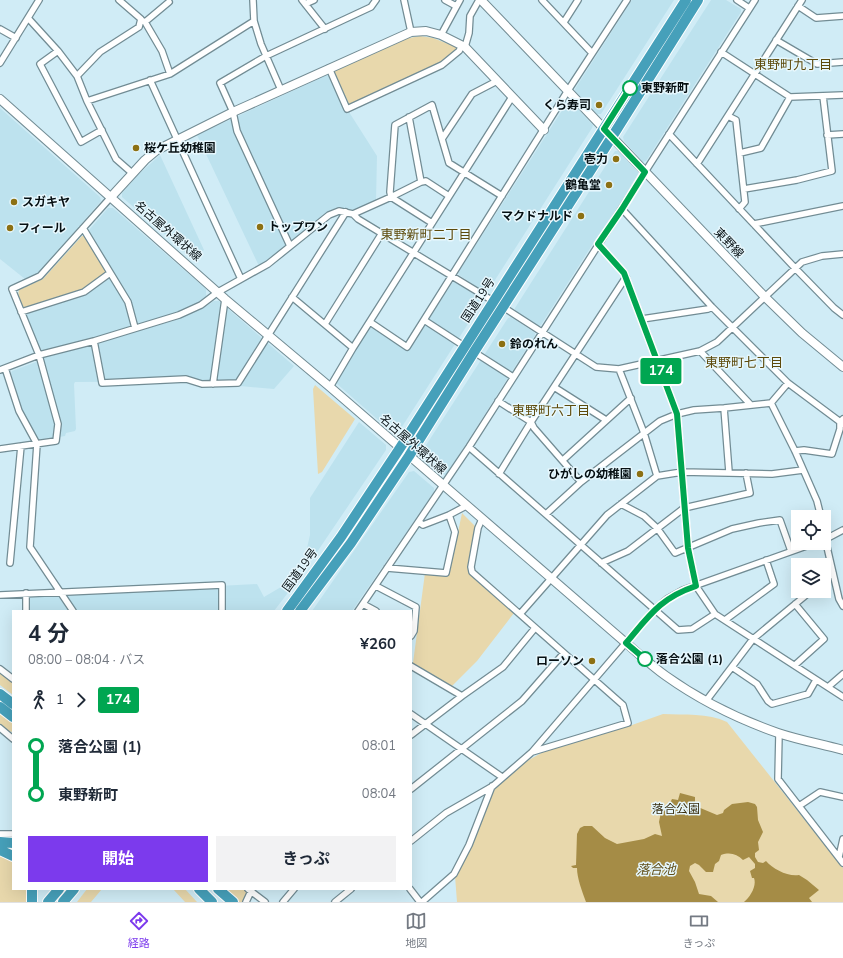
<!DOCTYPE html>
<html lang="ja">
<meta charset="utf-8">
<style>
body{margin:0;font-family:"Nunito Sans","Noto Sans JP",sans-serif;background:#f2f2f3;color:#1f2937;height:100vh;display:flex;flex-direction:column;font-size:15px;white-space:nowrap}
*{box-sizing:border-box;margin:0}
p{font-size:13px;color:#747a83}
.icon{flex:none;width:22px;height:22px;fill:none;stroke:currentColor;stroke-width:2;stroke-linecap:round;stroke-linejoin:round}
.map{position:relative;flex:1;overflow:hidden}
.sheet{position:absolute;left:12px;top:610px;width:400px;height:280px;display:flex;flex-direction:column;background:#fff;border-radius:0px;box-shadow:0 4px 16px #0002}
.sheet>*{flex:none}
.badge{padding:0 8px;border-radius:3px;font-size:14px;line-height:26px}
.buttons{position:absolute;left:791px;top:510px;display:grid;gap:8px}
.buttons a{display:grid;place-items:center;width:40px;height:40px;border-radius:0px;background:#fff;box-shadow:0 4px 16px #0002;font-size:20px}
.map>.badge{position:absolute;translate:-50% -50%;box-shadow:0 0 0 2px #fff}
.legs{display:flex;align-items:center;gap:6px;height:44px;padding:0 16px;font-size:13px}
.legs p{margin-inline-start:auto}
.summary{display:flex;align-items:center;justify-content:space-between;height:68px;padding:0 16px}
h1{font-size:22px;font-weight:700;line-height:30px}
.primary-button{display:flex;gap:8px;margin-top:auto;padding:8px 16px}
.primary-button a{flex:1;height:46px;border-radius:0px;background:#7c3aed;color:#fff;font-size:16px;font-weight:700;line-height:46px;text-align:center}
.primary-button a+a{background:#f2f2f3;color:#1f2937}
ul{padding:0 16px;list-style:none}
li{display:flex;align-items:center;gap:14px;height:48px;font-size:15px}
li i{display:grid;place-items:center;width:6px;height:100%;margin:0 5px;background:currentColor}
li i::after{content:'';width:10px;height:10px;margin:-5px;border:3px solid;border-radius:50%;background:#fff}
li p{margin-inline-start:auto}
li:first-child i{background:linear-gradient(#0000 50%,currentColor 0)}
li:last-child i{background:linear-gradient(currentColor 50%,#0000 0)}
.tab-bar{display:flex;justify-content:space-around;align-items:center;height:56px;border-top:1px solid #e0e1e3;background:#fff;font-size:11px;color:#747a83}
.tab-bar a{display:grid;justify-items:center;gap:2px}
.tab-bar .active{color:#7c3aed}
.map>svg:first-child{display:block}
</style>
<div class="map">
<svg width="843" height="902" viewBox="0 0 843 902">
<rect width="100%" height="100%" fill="#d0ecf6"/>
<!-- built -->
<path fill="#bde2ee" d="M632,0H674L601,114H597L575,91V89Z
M711,0H726L741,9V12L646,161L643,162L624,141L623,137Z
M327,75L330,76L347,113L349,112L377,156L376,201L356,209L351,210L338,207L329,211L272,258L259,266L197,135Z
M568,101H570L593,125L592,128L488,291L485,292L459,275L458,273Z
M0,108L100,197L101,201L75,231V234L39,273L25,279L0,259Z
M615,151H618L638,172V174L618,208L596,239L541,325L539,326L515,311V308Z
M160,155L204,250L192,258L122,197V193L138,175Z
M108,208H113L206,289V296L200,303L178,314L137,326L131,301L89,233V230Z
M107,277L110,278L126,304L133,332L173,321L203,308L214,301H219L294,366L274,389L240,386L235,381L75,382L74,384L76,429L75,431L66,433L65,436L41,440L38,438L22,410L11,373L12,371L44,359L26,314L27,312L85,295Z
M454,282L481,298L482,302L398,433H393L336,383L335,381L369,327L372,326L409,350L452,283Z
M511,317L535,333V335L447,474L443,475L422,457L421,453L508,318Z
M359,422L386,445V450L315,555L307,548L310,535V498Z
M414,471L434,488V492L352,611H312L409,472Z
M257,584L264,597L281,587L290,590L274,611H29V597L30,596Z"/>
<!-- green -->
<path fill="#e8d8ac" d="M420,36L433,38L456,47L457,50L445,60L350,106L335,74V71L404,39Z
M602,143L459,367L440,393L555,214L570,194Z
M82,236H85L105,270V273L83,290L25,308C21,305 17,295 19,290L43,279Z
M315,385L355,419L322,472L318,474L313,389Z
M397,464L347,541L295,611H292L342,547Z
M462,513L475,526L468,572L514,613L477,661L452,686L413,663L425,573L449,575Z
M0,672L13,682V695L0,685Z
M0,713L13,723V732L7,731L0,725Z
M663,714C684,715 708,713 727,722L843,868V902H457L455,876L472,845L493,789L520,765L543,752L632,725Z
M0,854L13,861V889H29L28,902H0Z
M87,889H102L91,902H77Z
M173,889H185L197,902H185Z
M225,889H244L247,892L242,902H239Z"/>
<!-- water -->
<path fill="#a58c46" d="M680,793L695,797V802L698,807L717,815L723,813L724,810L732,804L748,802L755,804L757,807L758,820L763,832L758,842L759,850L755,853V857L758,862L763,863L766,861C773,869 788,877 799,875L807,880L819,890L809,898L812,902H744C750,897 757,886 754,878H752L750,871L755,868V864L749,857L743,860C737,854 730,852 721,855L719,861L715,864L713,872H706L699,865L695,863L690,866L689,871L695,882L699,894L711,896L718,902H586C582,891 577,878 577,868H573L571,866L576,865L577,834L580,828L584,826H592L605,838L617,844L644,839L655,834L662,836L659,822L661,812L668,807L672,799L678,800Z"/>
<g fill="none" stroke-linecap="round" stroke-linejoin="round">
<!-- street casing -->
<g stroke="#728c94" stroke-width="8">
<path id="street" d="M253,0L254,21L261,44L281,90
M302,0L325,29
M404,0L411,32
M445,0L456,6
M542,0L592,53
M737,0L749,8
M305,4L314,0
M798,6L816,18L843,16
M28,18L58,51L77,76L87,101L116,159L132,173
M141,20L145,22L162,51L170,74
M145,22L169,2
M564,22L578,0
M0,29L16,38
M441,35L460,0
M776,40L817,64L843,62
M465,47L469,33L470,16L479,0
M58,51L40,64L81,142L102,130
M721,52L790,97L843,95
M0,63L39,0
M329,68L347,109L442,65L459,51L462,46
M77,76L100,52L139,27L141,19L119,0
M150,80L241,279
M87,101L170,74L254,21
M728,116L736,120L745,202L739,209
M409,117L421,182L426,181L449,196
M669,134L795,268L834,308L843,315
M827,135L843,134
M442,139L472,94L497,81
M740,153L761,148L790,97
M697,164L802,0
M744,189L797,180L832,171L823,96
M622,209L712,307L788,383L843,424
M353,214L358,219L493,301
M432,223L391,197L390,192L395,125L432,105L449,163L502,196
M754,224L843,206
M83,228L128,302L135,328
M598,244L624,273L677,414L688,548L696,586L715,614L843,697
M290,246L237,131L233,112L220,83L266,56L371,7L376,0
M292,297L353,348
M503,307L596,367L619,369L700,351L717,342L802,262L822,256L843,254
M21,312L84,292L110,273
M642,319L708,309L712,307
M424,320L464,346
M370,322L407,347L567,92L627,0
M325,324L382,233
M94,341L102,383L186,379L202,384L238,383L346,212
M700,351L750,404
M474,352L513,377
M5,368L19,411L37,444L30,547L73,611
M619,369L644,433L657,476
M0,370L39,355L94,341L179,315L201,305L218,292L268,264L329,215L339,211L353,214L391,197L421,182
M213,384L225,299
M330,387L353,348L512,97
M554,387L606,420
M498,401L531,422L534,428L581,482
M771,403L795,451L817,501L821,517
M724,408L729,472
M469,447L678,630L692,629L715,614
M0,449L56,441L58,424L39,355L12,289L40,276L111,197
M795,451L804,450L832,454L840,429V422L843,419
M563,460L631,398
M499,474L531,422L626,277
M621,504L644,516L657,528L675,553L732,529L759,523L780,520L791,551
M546,514L581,482L660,421L677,414L694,410L724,408L771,403L788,383
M482,519L478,528L471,567L472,572L623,705L628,723L532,752
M419,522L423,525L449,515L466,506
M824,534L839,599L843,606
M824,540L843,530
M10,563L21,446
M601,563L628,551L684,508L750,493L746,473
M387,568L446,573L455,532L449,515
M824,580L833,573
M376,586L416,607L414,631L411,636
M26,593V611
M0,595L222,585V611
M363,604L376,611
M358,611L469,447L755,0
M520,614L607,515L657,476L682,472L772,474L803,470
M725,620L774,584L766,560
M795,665L824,639L795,604
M411,666L462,696
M732,667L757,684L768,701L772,704L808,694L816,680
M0,669L13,679
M828,687L843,674
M706,701L753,639L811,591
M411,714L502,777
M0,728L13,739
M779,734L778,779L843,863
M411,735L462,696L503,667L535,628
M411,789L522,701L564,653
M799,806L820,792L843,797
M0,834H13
M411,841L446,813L493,786L532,752L654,610L667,599L683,590L815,543
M839,857L843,839
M248,889L265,902
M410,889L420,902
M246,902L252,889
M283,902L294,889
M335,902L351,889
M422,902L454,874L469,845L492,786"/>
</g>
<!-- secondary casing -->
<g stroke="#728c94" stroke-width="10">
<path id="secondary" d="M481,0L765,297L802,333L843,367
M0,99L225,299L330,387L626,643C639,654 652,666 666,676C701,701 738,719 778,733C799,740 821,744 843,750
M111,197L145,160L157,150L233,112L411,32L426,31L441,35L465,47L544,130"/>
</g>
<!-- highway casing -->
<g stroke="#fff" stroke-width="12">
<path id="highway" d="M287,611L341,537L400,448L686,0
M300,611L351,543L409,456L474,352L612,137L698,0
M0,694L13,704
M0,707L13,717
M0,842L13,843
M0,850L13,856
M199,889L212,902
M218,889L233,902
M32,902V889
M48,902L59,889
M63,902L74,889"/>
</g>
<!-- street -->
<use href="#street" stroke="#fff" stroke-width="5.5"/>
<!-- secondary -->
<use href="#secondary" stroke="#fff" stroke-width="8"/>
<!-- highway -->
<use href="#highway" stroke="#46a0ba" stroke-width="10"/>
</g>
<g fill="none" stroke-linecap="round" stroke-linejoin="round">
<!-- line-1 casing -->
<g stroke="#fff" stroke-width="9">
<path id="line-1" d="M630,88L604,129L645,172L622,209L598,244L624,273L677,414L688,548L696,586C660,598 649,616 626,643L645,659"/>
</g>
<!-- line-1 -->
<use href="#line-1" stroke="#00a651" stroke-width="6"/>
</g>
<!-- markers -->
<g fill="#fff" stroke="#00a651" stroke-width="2">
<circle cx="630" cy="88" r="7"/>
<circle cx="645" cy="659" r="7"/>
</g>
<g fill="#8c7013" stroke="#e6f7fd" stroke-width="1.5">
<circle cx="599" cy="105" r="4"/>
<circle cx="136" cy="148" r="4"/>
<circle cx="616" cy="159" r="4"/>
<circle cx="609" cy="185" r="4"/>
<circle cx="14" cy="202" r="4"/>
<circle cx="581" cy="216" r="4"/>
<circle cx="260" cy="227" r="4"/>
<circle cx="10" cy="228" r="4"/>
<circle cx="502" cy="344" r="4"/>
<circle cx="640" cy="474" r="4"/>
<circle cx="592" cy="661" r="4"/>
</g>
<g text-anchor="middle" stroke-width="3" stroke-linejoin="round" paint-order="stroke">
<!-- stop labels -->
<g font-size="12" font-weight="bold" fill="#060f12" stroke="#e6f7fd" text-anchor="start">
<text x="641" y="92">東野新町</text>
<text x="656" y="663">落合公園 (1)</text>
</g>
<!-- poi labels -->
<g font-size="12" font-weight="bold" fill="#060f12" stroke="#e6f7fd" text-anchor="end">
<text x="591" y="109">くら寿司</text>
<text x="144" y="152" text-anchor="start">桜ケ丘幼稚園</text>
<text x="608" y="163">壱力</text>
<text x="601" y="189">鶴亀堂</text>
<text x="22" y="206" text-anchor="start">スガキヤ</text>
<text x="573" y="220">マクドナルド</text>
<text x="268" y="231" text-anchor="start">トップワン</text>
<text x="18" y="232" text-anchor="start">フィール</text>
<text x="510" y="348" text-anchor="start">鈴のれん</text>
<text x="632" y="478">ひがしの幼稚園</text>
<text x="584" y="665">ローソン</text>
</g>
<!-- street labels -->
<g font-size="12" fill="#060f12" stroke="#e6f7fd">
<text transform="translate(168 231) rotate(41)" y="4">名古屋外環状線</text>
<text transform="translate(729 243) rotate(46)" y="4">東野線</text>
<text transform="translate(478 300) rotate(-57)" y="4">国道19号</text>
<text transform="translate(413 444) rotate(41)" y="4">名古屋外環状線</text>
<text transform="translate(300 570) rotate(-54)" y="4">国道19号</text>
</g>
<!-- park labels -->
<g font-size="12" fill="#382d0d" stroke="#e6f7fd">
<text x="676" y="813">落合公園</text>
</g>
<!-- neighbourhood labels -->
<g font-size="13" fill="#5d4a0b" stroke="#e6f7fd">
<text x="793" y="69">東野町九丁目</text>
<text x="426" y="239">東野新町二丁目</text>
<text x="744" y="367">東野町七丁目</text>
<text x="551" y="415">東野町六丁目</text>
</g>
<!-- water labels -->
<g font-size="13" font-style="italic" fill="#604e18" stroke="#e6f7fd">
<text x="656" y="874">落合池</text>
</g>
</g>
</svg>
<div class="buttons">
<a><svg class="icon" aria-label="locate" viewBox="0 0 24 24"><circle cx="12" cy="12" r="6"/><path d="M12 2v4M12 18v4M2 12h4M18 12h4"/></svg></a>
<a><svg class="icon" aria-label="layers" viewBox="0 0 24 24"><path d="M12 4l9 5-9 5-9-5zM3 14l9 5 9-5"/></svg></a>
</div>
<b class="badge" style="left:661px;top:371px;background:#00a651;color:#fff">174</b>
<section class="sheet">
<div class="summary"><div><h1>4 分</h1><p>08:00 – 08:04 · バス</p></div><b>¥260</b></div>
<div class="legs"><svg class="icon" aria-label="walk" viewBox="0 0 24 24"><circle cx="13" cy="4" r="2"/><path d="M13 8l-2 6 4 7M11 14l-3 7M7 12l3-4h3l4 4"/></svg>1<svg class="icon" aria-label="forward" viewBox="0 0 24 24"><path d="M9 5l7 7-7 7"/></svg><b class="badge" style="background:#00a651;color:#fff">174</b></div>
<ul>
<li><i style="color:#00a651"></i><b>落合公園 (1)</b><p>08:01</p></li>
<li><i style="color:#00a651"></i><b>東野新町</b><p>08:04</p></li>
</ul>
<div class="primary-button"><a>開始</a><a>きっぷ</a></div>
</section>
</div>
<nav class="tab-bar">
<a class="active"><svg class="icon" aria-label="directions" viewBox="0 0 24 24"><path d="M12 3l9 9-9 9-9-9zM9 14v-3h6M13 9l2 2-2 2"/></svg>経路</a>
<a><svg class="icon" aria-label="map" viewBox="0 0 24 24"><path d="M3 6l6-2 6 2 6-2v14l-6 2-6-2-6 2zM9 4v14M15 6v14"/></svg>地図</a>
<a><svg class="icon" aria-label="tickets" viewBox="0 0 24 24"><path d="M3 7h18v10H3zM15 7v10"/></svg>きっぷ</a>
</nav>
